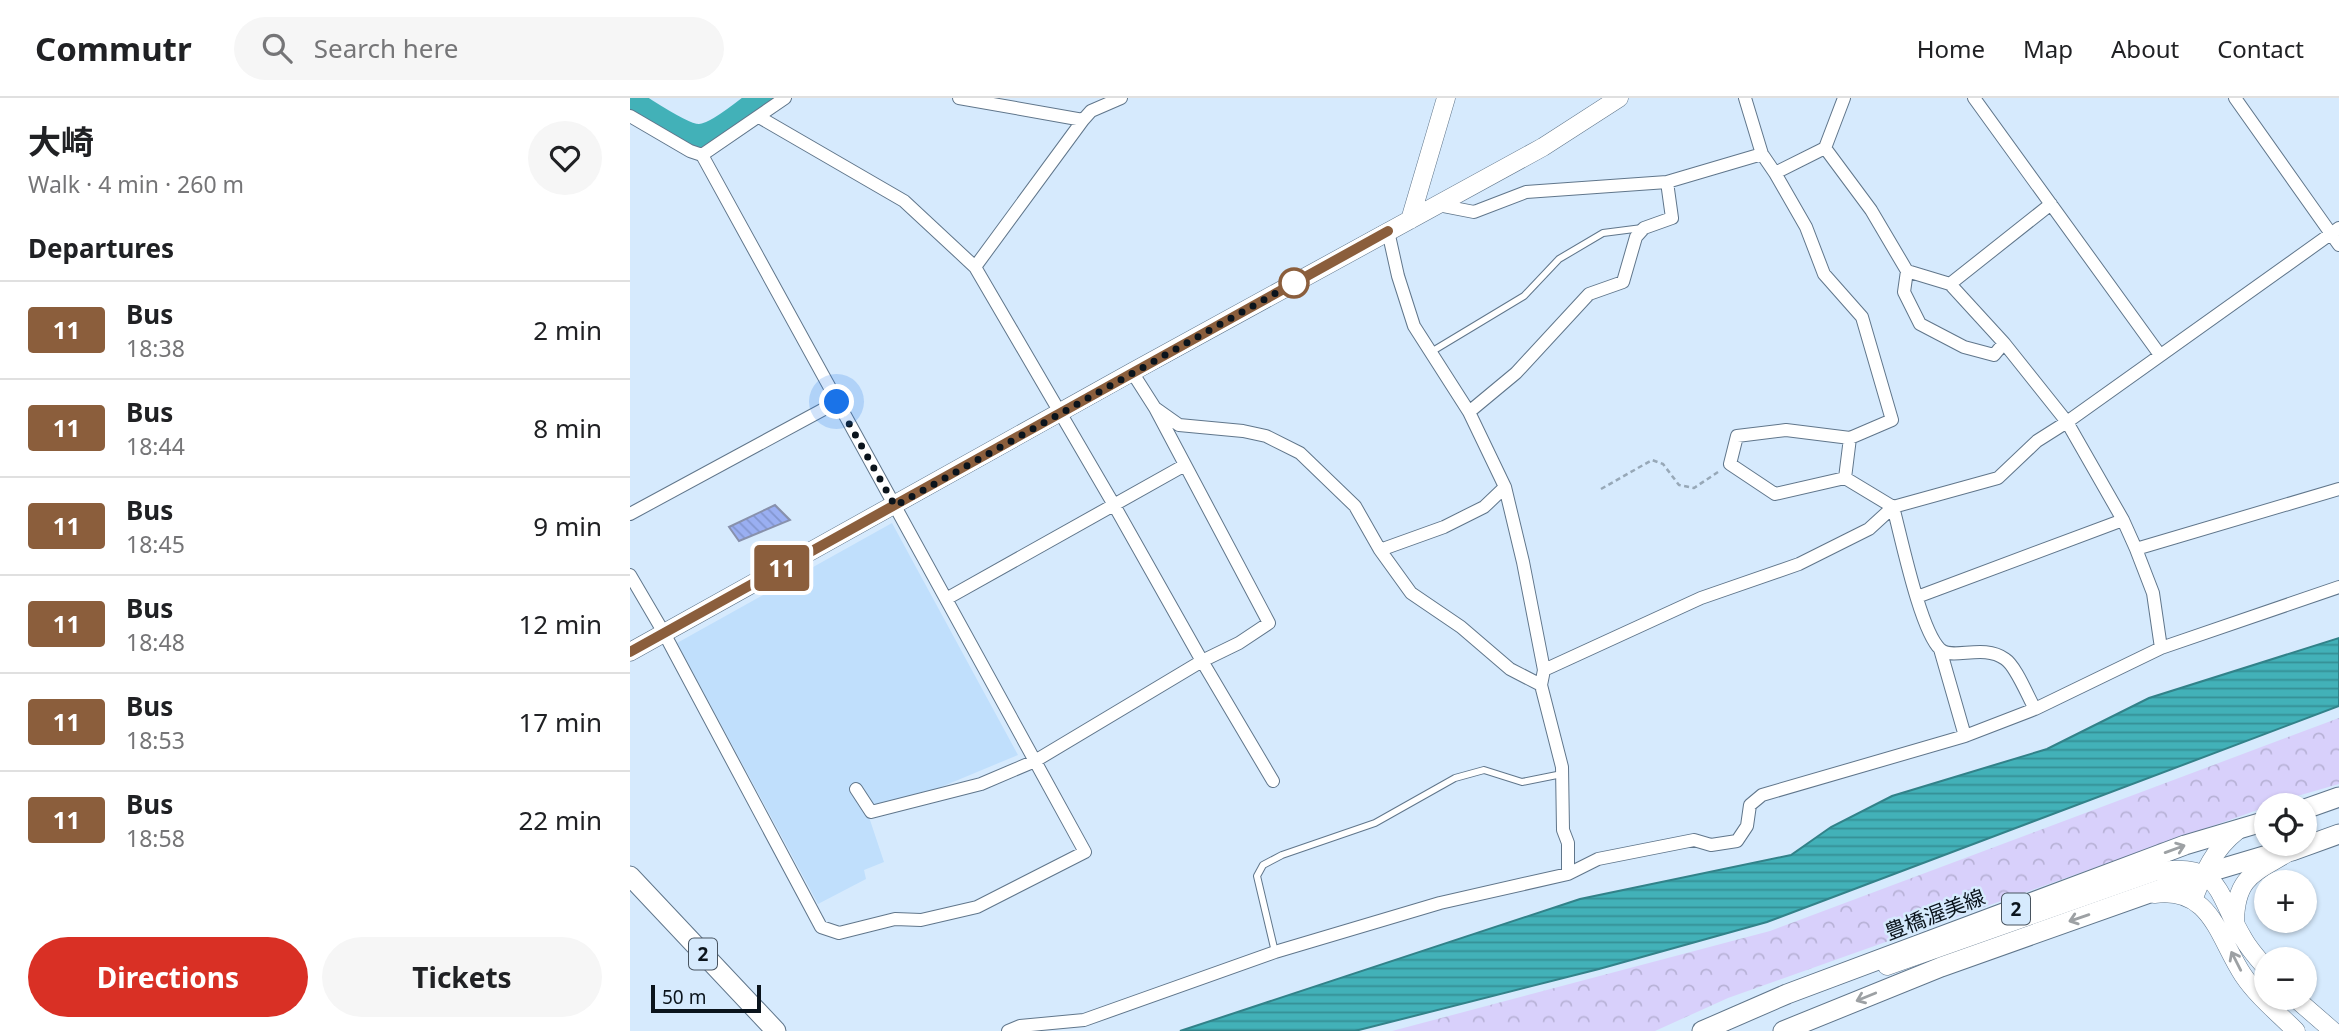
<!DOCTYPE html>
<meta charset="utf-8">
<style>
body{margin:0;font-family:"Noto Sans","Noto Sans JP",sans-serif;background:#f6f6f6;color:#202124;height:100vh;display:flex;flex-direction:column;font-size:26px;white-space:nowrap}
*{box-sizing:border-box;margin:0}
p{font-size:23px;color:#757577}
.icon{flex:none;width:38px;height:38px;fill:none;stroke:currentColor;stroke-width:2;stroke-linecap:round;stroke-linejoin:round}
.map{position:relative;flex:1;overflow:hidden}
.sheet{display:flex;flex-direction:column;background:#fff;width:630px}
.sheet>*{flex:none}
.badge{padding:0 14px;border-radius:5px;font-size:24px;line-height:46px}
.controls{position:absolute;left:1624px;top:695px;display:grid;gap:14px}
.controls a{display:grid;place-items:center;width:63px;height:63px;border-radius:50%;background:#fff;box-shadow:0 2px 5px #0004;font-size:35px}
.scale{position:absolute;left:21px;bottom:18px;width:110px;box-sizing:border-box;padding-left:7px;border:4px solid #0b141c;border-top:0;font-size:19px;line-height:24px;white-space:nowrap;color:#0b141c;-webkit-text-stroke:5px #d6eafd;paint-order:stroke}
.you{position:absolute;width:35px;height:35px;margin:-18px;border:5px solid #fff;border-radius:50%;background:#1a73e8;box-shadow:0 0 0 10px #1a73e833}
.map>.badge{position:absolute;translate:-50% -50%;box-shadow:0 0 0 4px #fff}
h2{padding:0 28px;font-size:26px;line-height:63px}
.round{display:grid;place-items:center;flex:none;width:74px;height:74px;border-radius:37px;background:#f6f6f6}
.summary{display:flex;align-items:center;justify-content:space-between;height:119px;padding:0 28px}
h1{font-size:33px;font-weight:700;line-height:52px}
.cta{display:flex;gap:14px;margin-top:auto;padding:14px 28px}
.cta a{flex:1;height:80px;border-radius:42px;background:#d93025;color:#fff;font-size:28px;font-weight:700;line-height:80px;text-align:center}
.cta a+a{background:#f6f6f6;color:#202124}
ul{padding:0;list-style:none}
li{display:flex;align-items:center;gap:21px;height:98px;padding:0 28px;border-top:2px solid #e0e0e0}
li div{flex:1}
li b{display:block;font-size:26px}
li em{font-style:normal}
li .badge{min-width:77px;font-weight:700;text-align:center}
header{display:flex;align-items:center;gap:42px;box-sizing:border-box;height:98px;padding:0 35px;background:#fff;border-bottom:2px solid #e0e0e0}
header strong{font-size:33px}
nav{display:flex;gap:38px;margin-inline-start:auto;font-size:24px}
.search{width:490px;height:63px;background:#f6f6f6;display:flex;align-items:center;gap:18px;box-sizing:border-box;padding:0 24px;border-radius:38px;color:#757577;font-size:26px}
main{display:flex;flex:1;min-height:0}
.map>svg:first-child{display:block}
</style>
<header>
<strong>Commutr</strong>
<div class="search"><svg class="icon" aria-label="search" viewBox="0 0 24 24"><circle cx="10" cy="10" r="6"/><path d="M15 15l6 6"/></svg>Search here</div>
<nav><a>Home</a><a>Map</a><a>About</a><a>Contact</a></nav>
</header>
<main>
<section class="sheet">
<div class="summary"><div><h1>大崎</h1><p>Walk · 4 min · 260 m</p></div><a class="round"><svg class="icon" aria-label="heart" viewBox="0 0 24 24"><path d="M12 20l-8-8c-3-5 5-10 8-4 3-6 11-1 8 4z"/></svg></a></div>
<h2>Departures</h2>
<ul>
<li><span class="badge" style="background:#8b5e3c;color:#fff">11</span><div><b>Bus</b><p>18:38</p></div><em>2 min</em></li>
<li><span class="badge" style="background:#8b5e3c;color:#fff">11</span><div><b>Bus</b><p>18:44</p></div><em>8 min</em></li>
<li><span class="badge" style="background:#8b5e3c;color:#fff">11</span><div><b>Bus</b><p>18:45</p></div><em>9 min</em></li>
<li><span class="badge" style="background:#8b5e3c;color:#fff">11</span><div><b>Bus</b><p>18:48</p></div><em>12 min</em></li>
<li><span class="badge" style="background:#8b5e3c;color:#fff">11</span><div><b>Bus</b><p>18:53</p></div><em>17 min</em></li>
<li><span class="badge" style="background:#8b5e3c;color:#fff">11</span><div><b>Bus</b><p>18:58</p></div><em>22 min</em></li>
</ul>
<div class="cta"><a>Directions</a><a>Tickets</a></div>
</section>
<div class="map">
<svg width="1709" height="933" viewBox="0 0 1709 933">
<defs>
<pattern id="forest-crowns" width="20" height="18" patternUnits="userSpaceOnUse" patternTransform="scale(1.75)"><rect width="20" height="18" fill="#d8d0fb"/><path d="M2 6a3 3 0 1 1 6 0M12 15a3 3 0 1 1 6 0" fill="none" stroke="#b8b2d7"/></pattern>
<pattern id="water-rules" width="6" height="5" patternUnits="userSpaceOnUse" patternTransform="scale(1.75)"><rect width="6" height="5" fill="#42b1b8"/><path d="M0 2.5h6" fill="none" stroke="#358f95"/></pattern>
<pattern id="building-back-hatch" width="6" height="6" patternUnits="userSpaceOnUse" patternTransform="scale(1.75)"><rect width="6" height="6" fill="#9aaff2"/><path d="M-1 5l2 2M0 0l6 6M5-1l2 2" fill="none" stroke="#8396cf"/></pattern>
</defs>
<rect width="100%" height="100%" fill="#d6eafd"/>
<!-- built -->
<path fill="#c0dffc" d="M262,425L388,657L239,719L254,764L234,772L236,781L188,806L47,545Z"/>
<!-- forest -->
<path fill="url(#forest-crowns)" d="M1709,620V686L1636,707V709L1098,900L1025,933H762L1140,833Z"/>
<!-- water -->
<path fill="url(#water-rules)" stroke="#328289" stroke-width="2" d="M1709,540V608L1137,824L969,871L725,933H550L950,801L1161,757L1201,729L1262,698L1417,651L1519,600Z"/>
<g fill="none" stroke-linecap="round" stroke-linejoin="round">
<!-- river -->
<path stroke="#42b1b8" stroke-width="26" d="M0,6L2,5C18,14 52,39 69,39C87,39 118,11 133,0"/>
</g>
<!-- building -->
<path fill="url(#building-back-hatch)" stroke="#8891ac" stroke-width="2" d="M145,407L160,422L109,443L99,429Z"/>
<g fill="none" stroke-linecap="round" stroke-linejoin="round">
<!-- lane casing -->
<g stroke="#60768b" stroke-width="8">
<path id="lane" d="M801,254L894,198L929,161L973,135L1012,130
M645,854L627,778L633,767L652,757L745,725L825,680L854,672L892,684L932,676"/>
</g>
<!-- street casing -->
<g stroke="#60768b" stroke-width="14">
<path id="street" d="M329,0L453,22
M1115,0L1132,56L1145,75L1195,50L1214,0
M1344,0L1530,257
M1605,0L1709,147
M0,18L60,53L72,57L455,754L347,809L291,822L265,821L209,835L191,829L34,535L0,477
M129,19L274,103L345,169L484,407L572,563L643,683
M1195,50L1241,112L1277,173L1320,186L1374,245L1437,324L1493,422L1506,451L1523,495L1531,550
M72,57L155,0
M1145,75L1176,129L1194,176L1232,219L1262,322L1220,340L1156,332L1107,338L1100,366L1145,396L1215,380L1263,409C1271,438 1290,532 1310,551C1322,563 1353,545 1375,561C1386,568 1398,599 1405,611
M808,107L844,114L896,94L1037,84L1132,56
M758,133L768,178L784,228L839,314L875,389L893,464L914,572L911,587L932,669L933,732L938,745V776
M345,169L453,22L461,13L491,0
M1277,173L1274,194L1290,226L1334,249L1364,257L1374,245
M1320,186L1421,106
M502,274L525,310L549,327L613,333L636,338L670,355L725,408L750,452L781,495L831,529L880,571L911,587
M839,314L886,275L959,196L993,184L1006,139L1014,130L1042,120L1037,84
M1215,380L1220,340
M0,416L207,304
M1506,451L1709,391
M750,452L814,429L854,409L875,389
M1287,499L1493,422
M316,501L555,367
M1310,551L1335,638
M914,572L1071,500L1169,466L1239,431L1263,409L1368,380L1407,343L1437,324L1709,130
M226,691L241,714L351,686L405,663L572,563L609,545L639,525L525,310
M378,933L390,928L454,922L645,854L810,805L938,776L968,761L1064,742L1081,747L1107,743L1117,728L1120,707L1132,697L1335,638L1405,611L1531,550L1709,489"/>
</g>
<!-- secondary casing -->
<g stroke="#60768b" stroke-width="19">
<path id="secondary" d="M780,122L816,0
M0,554L502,274L913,49L989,0
M1524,796C1581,788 1588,839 1613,877C1627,898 1648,915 1666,933
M1563,802C1574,774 1584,751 1607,733
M1605,823C1606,778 1625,775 1659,754
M1257,868L1524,774C1592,762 1586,795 1613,840C1619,851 1628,861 1636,870
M1665,900L1703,933"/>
</g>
<!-- primary casing -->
<g stroke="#60768b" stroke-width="21">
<path id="primary" d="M1675,711L1709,699
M0,778L146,933
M1072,933L1157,896L1555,747L1636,723
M1153,933L1311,869L1573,776L1637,757L1662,753L1709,736"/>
</g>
<!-- path -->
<path stroke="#97a8b7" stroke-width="2.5" stroke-dasharray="5 3.5" stroke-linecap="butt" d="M971,391L1022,362L1033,366L1049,387L1064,390L1088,374"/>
<!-- lane -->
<use href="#lane" stroke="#fff" stroke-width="6"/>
<!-- street -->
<use href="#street" stroke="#fff" stroke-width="12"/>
<!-- secondary -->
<use href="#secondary" stroke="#fff" stroke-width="18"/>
<!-- primary -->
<use href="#primary" stroke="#fff" stroke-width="19"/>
</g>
<!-- one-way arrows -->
<defs><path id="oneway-shaft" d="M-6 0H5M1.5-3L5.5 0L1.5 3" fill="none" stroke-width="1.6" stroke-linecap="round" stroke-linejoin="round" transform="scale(1.75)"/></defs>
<g stroke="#9da1a4">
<use href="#oneway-shaft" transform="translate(1545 751) rotate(-20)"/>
<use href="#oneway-shaft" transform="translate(1449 820) rotate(161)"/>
<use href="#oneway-shaft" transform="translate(1606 863) rotate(-117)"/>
<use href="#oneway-shaft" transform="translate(1236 899) rotate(158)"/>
</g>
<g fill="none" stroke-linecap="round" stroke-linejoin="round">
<!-- line casing -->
<g stroke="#fff" stroke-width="16">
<path id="line" d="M0,554L758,133"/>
</g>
<!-- line -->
<use href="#line" stroke="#8b5e3c" stroke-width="10"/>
<!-- walk -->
<path stroke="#0b141c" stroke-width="7" stroke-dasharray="0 12.6" d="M207,304L265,408L664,185"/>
</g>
<!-- markers -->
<circle fill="#fff" stroke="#8b5e3c" stroke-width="3.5" cx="664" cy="185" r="14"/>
<g text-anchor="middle" stroke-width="5" stroke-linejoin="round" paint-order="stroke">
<!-- shield labels -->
<g fill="#d6eafd" stroke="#485460" stroke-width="2">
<rect x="1372" y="795.5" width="28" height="31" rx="5"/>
<rect x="59" y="840.5" width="28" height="31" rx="5"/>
</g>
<g font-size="19" font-weight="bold" fill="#0b141c">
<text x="1386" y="818">2</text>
<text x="73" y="863">2</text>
</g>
<!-- street labels -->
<g font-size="21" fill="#0b141c" stroke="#d6eafd">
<text transform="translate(1305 817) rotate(-21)" y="7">豊橋渥美線</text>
</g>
</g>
</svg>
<div class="controls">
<a><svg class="icon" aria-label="locate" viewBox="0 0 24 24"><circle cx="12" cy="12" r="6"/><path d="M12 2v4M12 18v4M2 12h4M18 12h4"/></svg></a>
<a>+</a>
<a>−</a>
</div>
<div class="scale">50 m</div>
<div class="you" style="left:207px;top:304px"></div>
<b class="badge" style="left:152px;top:470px;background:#8b5e3c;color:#fff">11</b>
</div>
</main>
